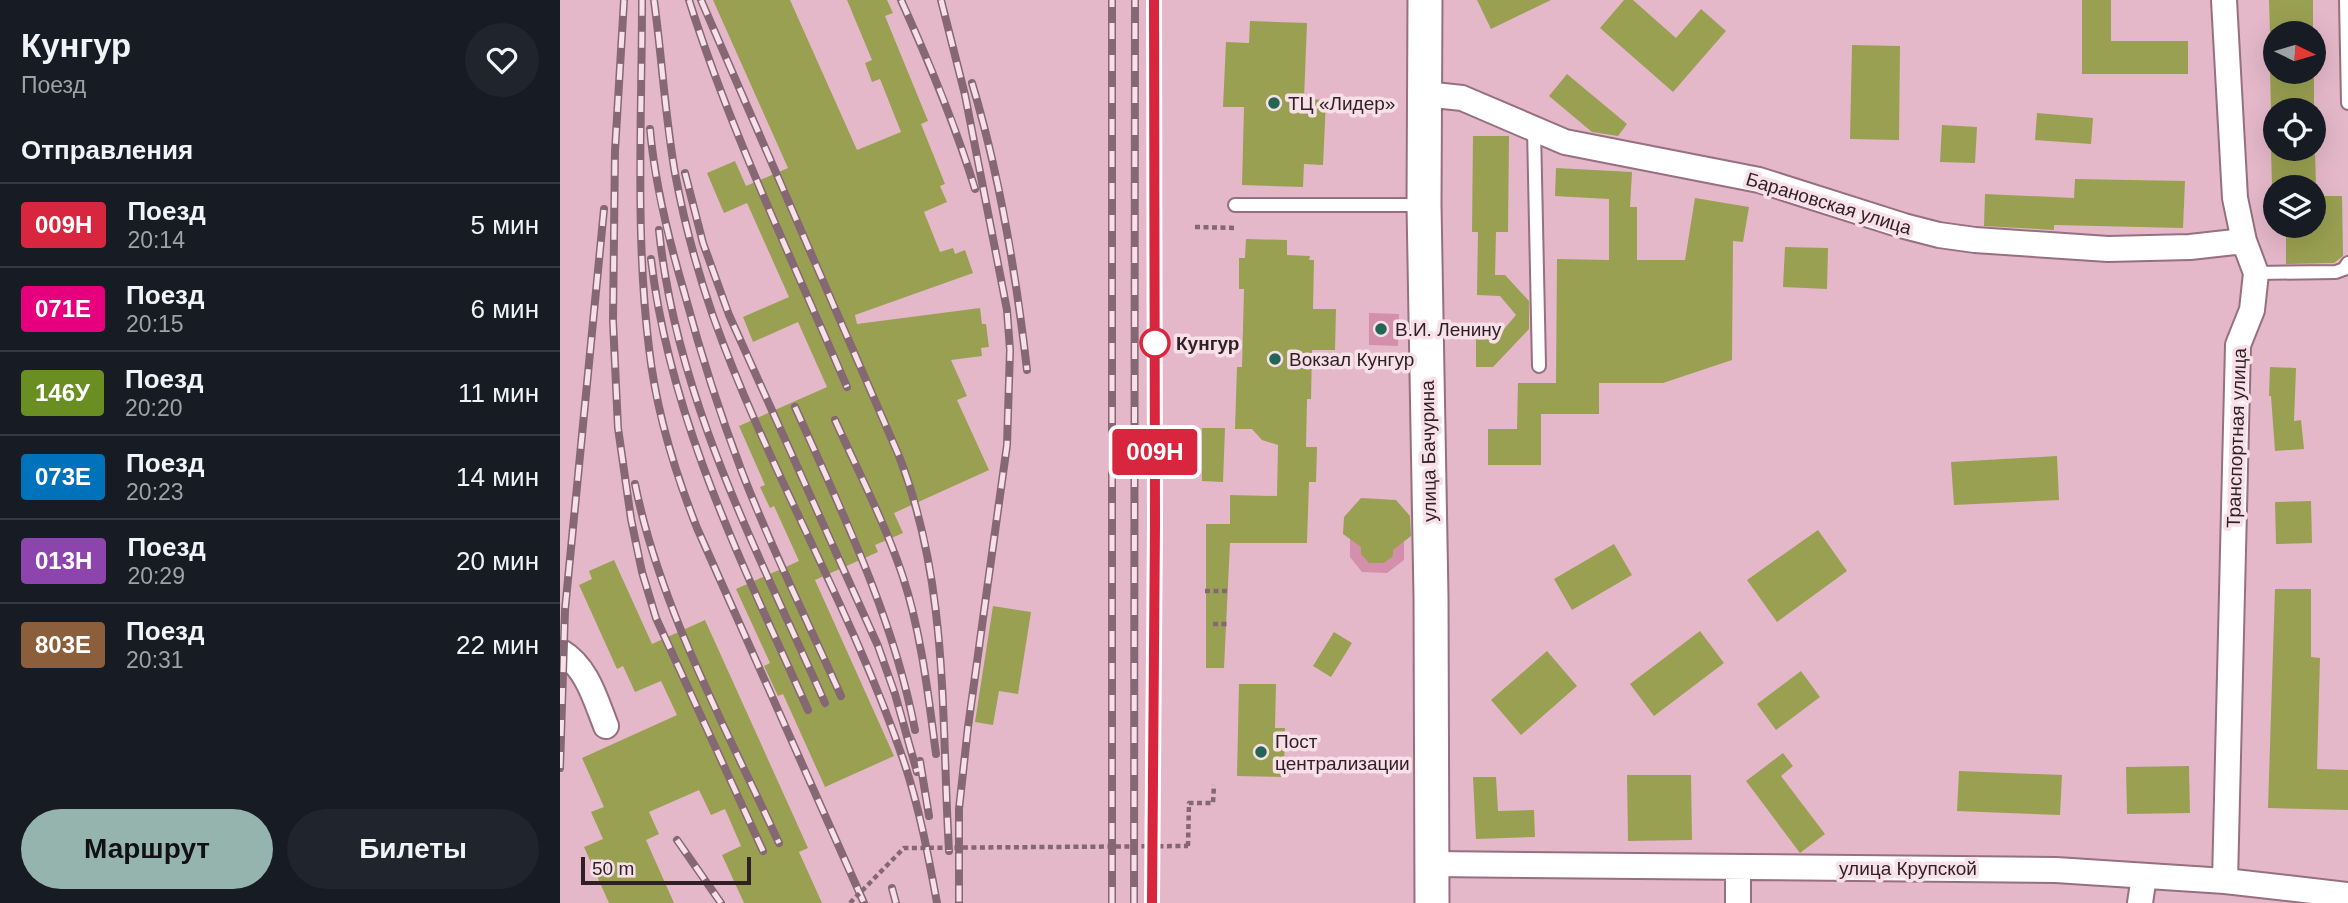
<!DOCTYPE html>
<html lang="ru">
<meta charset="utf-8">
<style>
body{margin:0;font-family:Helvetica,sans-serif;background:#20242c;color:#f1f3f6;height:100vh;display:flex;flex-direction:column;font-size:26px;white-space:nowrap}
*{box-sizing:border-box;margin:0}
p{font-size:23px;color:#9ea1a6}
.icon{flex:none;width:38px;height:38px;fill:none;stroke:currentColor;stroke-width:2;stroke-linecap:round;stroke-linejoin:round}
.map{position:relative;flex:1;overflow:hidden}
.side{display:flex;flex-direction:column;background:#171b24;width:560px}
.side>*{flex:none}
.badge{padding:0 14px;border-radius:5px;font-size:24px;line-height:46px}
.needle{width:46px;rotate:95deg}
.fabs{position:absolute;left:1703px;top:21px;display:grid;gap:14px}
.fabs a{display:grid;place-items:center;width:63px;height:63px;border-radius:50%;background:#171b24;box-shadow:0 7px 28px #0002;font-size:35px}
.scale{position:absolute;left:21px;bottom:18px;width:170px;box-sizing:border-box;padding-left:7px;border:4px solid #2f1f26;border-top:0;font-size:19px;line-height:24px;white-space:nowrap;color:#2f1f26;-webkit-text-stroke:5px #f7e0e8;paint-order:stroke}
.map>.badge{position:absolute;translate:-50% -50%;box-shadow:0 0 0 4px #fff}
h2{padding:0 21px;font-size:26px;line-height:63px}
.round{display:grid;place-items:center;flex:none;width:74px;height:74px;border-radius:37px;background:#20242c}
.summary{display:flex;align-items:center;justify-content:space-between;height:119px;padding:0 21px}
h1{font-size:33px;font-weight:600;line-height:52px}
.action{display:flex;gap:14px;margin-top:auto;padding:14px 21px}
.action a{flex:1;height:80px;border-radius:42px;background:#95b4ae;color:#111;font-size:28px;font-weight:600;line-height:80px;text-align:center}
.action a+a{background:#20242c;color:#f1f3f6}
ul{padding:0;list-style:none}
li{display:flex;align-items:center;gap:21px;height:84px;padding:0 21px;border-top:2px solid #363941}
li div{flex:1}
li b{display:block;font-size:26px}
li em{font-style:normal}
li .badge{min-width:77px;font-weight:700;text-align:center}
main{display:flex;flex:1;min-height:0}
.map>svg:first-child{display:block}
</style>
<main>
<section class="side">
<div class="summary"><div><h1>Кунгур</h1><p>Поезд</p></div><a class="round"><svg class="icon" aria-label="heart" viewBox="0 0 24 24"><path d="M12 20l-8-8c-3-5 5-10 8-4 3-6 11-1 8 4z"/></svg></a></div>
<h2>Отправления</h2>
<ul>
<li><span class="badge" style="background:#d7263d;color:#fff">009Н</span><div><b>Поезд</b><p>20:14</p></div><em>5 мин</em></li>
<li><span class="badge" style="background:#e6007e;color:#fff">071Е</span><div><b>Поезд</b><p>20:15</p></div><em>6 мин</em></li>
<li><span class="badge" style="background:#6b8e23;color:#fff">146У</span><div><b>Поезд</b><p>20:20</p></div><em>11 мин</em></li>
<li><span class="badge" style="background:#0072bc;color:#fff">073Е</span><div><b>Поезд</b><p>20:23</p></div><em>14 мин</em></li>
<li><span class="badge" style="background:#8e44ad;color:#fff">013Н</span><div><b>Поезд</b><p>20:29</p></div><em>20 мин</em></li>
<li><span class="badge" style="background:#8b5e3c;color:#fff">803Е</span><div><b>Поезд</b><p>20:31</p></div><em>22 мин</em></li>
</ul>
<div class="action"><a>Маршрут</a><a>Билеты</a></div>
</section>
<div class="map">
<svg width="1788" height="903" viewBox="0 0 1788 903">
<rect width="100%" height="100%" fill="#e4b8c9"/>
<!-- green -->
<path fill="#d48fab" d="M809,313L839,314L838,346L809,345Z
M806,523L844,541V560L827,573L802,572L790,557V539Z"/>
<!-- building -->
<path fill="#99a052" d="M153,0H230L297,150L341,132L320,79L312,82L305,63L312,60L287,0H327L333,13L325,16L368,121L361,124L385,184L380,186L387,202L364,212L380,252L393,248L395,254L405,250L413,273L295,315L297,324L420,308L422,324H426L429,347L421,348L422,356L391,360L407,396L397,400L429,470L334,513L343,533L315,545L318,552L255,580L334,756L265,787L223,694L218,696L204,666L210,663L176,589L239,561L214,506L210,508L200,487L205,485L179,426L267,387L238,322L193,342L183,317L229,297L187,203L164,213L147,173L175,161L186,186L228,168Z
M917,0H991L931,29Z
M1064,0H1073L1116,38L1141,9L1166,31L1113,92L1040,28Z
M1522,0H1551V41H1628V74H1522Z
M1709,0H1753V33H1710Z
M690,21L747,23L744,99L766,100L763,165L744,164L743,187L682,185L684,107H663L666,42L689,43Z
M1292,45L1340,46L1339,140L1290,139Z
M1710,72H1754V110H1711Z
M1007,74L1067,124L1058,136L1032,132L989,96Z
M1477,113L1533,118L1531,144L1475,140Z
M1382,125L1417,127L1415,163L1380,162Z
M913,136H949L948,232H936L935,275H945L969,301V329L933,367H916V335H939L956,315L940,296L917,295L918,232H912Z
M1711,149H1755L1756,187H1712Z
M996,168L1072,172L1070,207H1077V260H1125L1135,198L1189,207L1183,242L1173,241L1172,360L1103,383H1039V414H981V465H928V429H957L958,383H996L997,259L1049,260V199L995,196Z
M1515,179L1625,181L1623,228L1494,225V230L1424,226L1425,194L1514,198Z
M1754,196H1782L1783,256L1774,263L1726,264V232H1735V226H1754Z
M686,239L727,240V255L750,256L749,260H754L753,309H776L775,350H752L751,399H747L746,447H757L756,482H749L747,543H670L664,668H646V524H670V495L717,496L718,445L702,440L692,429H675L677,367H682L684,289H679V258H685Z
M1225,247L1268,248L1267,289L1223,287Z
M1710,367L1736,368L1734,421L1741,420L1744,449L1715,451L1711,396H1709Z
M642,428H665L663,482L642,481Z
M1497,456L1499,500L1394,505L1391,462Z
M801,498L836,500L850,516L851,536L833,550V556L824,563H809L801,554V547L783,534L784,517Z
M1751,501L1752,543L1716,544L1715,502Z
M1258,530L1287,571L1217,622L1187,580Z
M1054,544L1072,575L1012,610L994,579Z
M54,560L92,644L145,620L248,848L239,852L262,903H184L162,855L181,846L165,809L151,815L139,790L89,812L99,834L86,840L114,903H49L24,847L43,839L31,812L44,807L22,758L117,715L101,681L75,692L63,666L57,669L19,585L32,579L29,571Z
M1715,589H1751V657L1760,658L1757,769L1788,770V810L1708,808Z
M433,606L471,612L458,694L439,691L433,725L415,722Z
M1140,631L1164,663L1094,716L1070,684Z
M774,632L792,643L771,677L753,666Z
M987,651L1017,686L961,735L931,700Z
M1241,671L1260,697L1216,730L1197,704Z
M679,684H716L715,728H725L724,777L677,776Z
M1223,753L1233,766L1221,776L1265,834L1240,853L1186,781Z
M1629,766L1630,813L1567,814L1566,767Z
M1399,771L1502,775L1500,815L1397,811Z
M1067,775H1131L1132,840L1068,841Z
M913,777H936L938,811L974,810L975,837L916,839Z"/>
<g fill="none" stroke-linecap="round" stroke-linejoin="round">
<!-- lane casing -->
<g stroke="#976f7f" stroke-width="16">
<path id="lane" d="M1786,0L1788,103
M974,129L979,366
M675,205H863
M1696,273L1776,272L1784,269L1788,263"/>
</g>
<!-- street casing -->
<g stroke="#976f7f" stroke-width="28">
<path id="street" d="M1664,0L1675,198L1684,241L1696,273L1692,310L1678,345L1665,881
M865,94L902,98L1005,142L1199,180L1344,226L1379,235L1415,240L1548,249L1630,247L1684,241
M0,651C27,667 35,698 46,726
M872,864L1496,870L1665,881L1788,895
M1178,903V868
M1580,903L1584,876"/>
</g>
<!-- secondary casing -->
<g stroke="#976f7f" stroke-width="37">
<path id="secondary" d="M865,0L864,205L871,597L872,903"/>
</g>
<!-- path -->
<path stroke="#846773" stroke-width="4.5" stroke-dasharray="5 3.5" stroke-linecap="butt" d="M635,227L677,228
M645,591H667
M653,624H667
M628,846L629,803H653L654,785"/>
<!-- lane -->
<use href="#lane" stroke="#fff" stroke-width="12"/>
<!-- street -->
<use href="#street" stroke="#fff" stroke-width="24"/>
<!-- secondary -->
<use href="#secondary" stroke="#fff" stroke-width="33"/>
<!-- rail casing -->
<g stroke="#866874" stroke-width="8">
<path id="rail" d="M64,0L55,151L53,321L58,428L71,519L82,572L96,618L203,851
M82,0C82,114 75,235 89,348C96,410 114,470 137,528L304,903
M94,0C102,58 105,116 115,173C124,222 137,270 153,316C207,468 291,607 343,759C359,806 368,854 377,903
M129,0C171,133 232,259 287,387
M141,0L339,456C389,585 381,716 389,851
M341,0C369,62 395,124 415,189
M381,0L405,95L447,310L450,350L447,445L408,727L399,809V903
M412,83C440,177 456,273 467,370
M90,129C95,186 109,241 125,295C141,355 160,414 182,472C211,548 248,622 281,696
M125,173L143,243L169,315L318,646L335,694L357,772
M99,230C116,398 197,550 265,703
M91,259C110,420 183,565 248,710
M235,407C282,512 333,616 355,730
M275,420C298,471 324,521 342,574C361,631 368,693 376,754
M75,484C100,608 166,728 219,843
M360,761L369,816
M0,768L5,610L44,209
M117,840L161,903
M332,888L336,903
M552,903V0
M574,903L575,0
M592,903L595,524L594,0"/>
</g>
<!-- rail -->
<use href="#rail" stroke="#f7e0e8" stroke-width="5" stroke-dasharray="16" stroke-linecap="butt"/>
<!-- path-bridge -->
<path stroke="#846773" stroke-width="4.5" stroke-dasharray="5 3.5" stroke-linecap="butt" d="M290,903L344,848L628,846"/>
</g>
<g fill="none" stroke-linecap="round" stroke-linejoin="round">
<!-- line casing -->
<g stroke="#fff" stroke-width="16">
<path id="line" d="M592,903L595,524L594,0"/>
</g>
<!-- line -->
<use href="#line" stroke="#d7263d" stroke-width="10"/>
</g>
<!-- markers -->
<g fill="#246655" stroke="#f7e0e8" stroke-width="2.5">
<circle cx="714" cy="103" r="7"/>
<circle cx="821" cy="329" r="7"/>
<circle cx="715" cy="359" r="7"/>
<circle cx="701" cy="752" r="7"/>
</g>
<circle fill="#fff" stroke="#d7263d" stroke-width="3.5" cx="595" cy="343" r="14"/>
<g text-anchor="middle" stroke-width="7" stroke-linejoin="round" paint-order="stroke">
<!-- poi labels -->
<g font-size="19" fill="#2f1f26" stroke="#f7e0e8" text-anchor="start">
<text x="728" y="110">ТЦ «Лидер»</text>
<text x="835" y="336">В.И. Ленину</text>
<text x="729" y="366">Вокзал Кунгур</text>
<text x="715" y="748">Пост<tspan x="715" dy="22">централизации</tspan></text>
</g>
<!-- street labels -->
<g font-size="19" fill="#2f1f26" stroke="#f7e0e8">
<text transform="translate(1269 203) rotate(17)" y="7">Барановская улица</text>
<text transform="translate(1676 438) rotate(-88)" y="7">Транспортная улица</text>
<text transform="translate(868 451) rotate(-91)" y="7">улица Бачурина</text>
<text x="1348" y="875">улица Крупской</text>
</g>
<!-- stop labels -->
<g font-size="19" font-weight="bold" fill="#2f1f26" stroke="#f7e0e8" text-anchor="start">
<text x="616" y="350">Кунгур</text>
</g>
</g>
</svg>
<div class="fabs">
<a><svg class="needle" viewBox="-14 -14 28 28"><path d="M0-13l5 13h-10z" fill="#e53935"/><path d="M0 13l5-13h-10z" fill="#9ea1a6"/></svg></a>
<a><svg class="icon" aria-label="locate" viewBox="0 0 24 24"><circle cx="12" cy="12" r="6"/><path d="M12 2v4M12 18v4M2 12h4M18 12h4"/></svg></a>
<a><svg class="icon" aria-label="layers" viewBox="0 0 24 24"><path d="M12 4l9 5-9 5-9-5zM3 14l9 5 9-5"/></svg></a>
</div>
<div class="scale">50 m</div>
<b class="badge" style="left:595px;top:452px;background:#d7263d;color:#fff">009Н</b>
</div>
</main>
